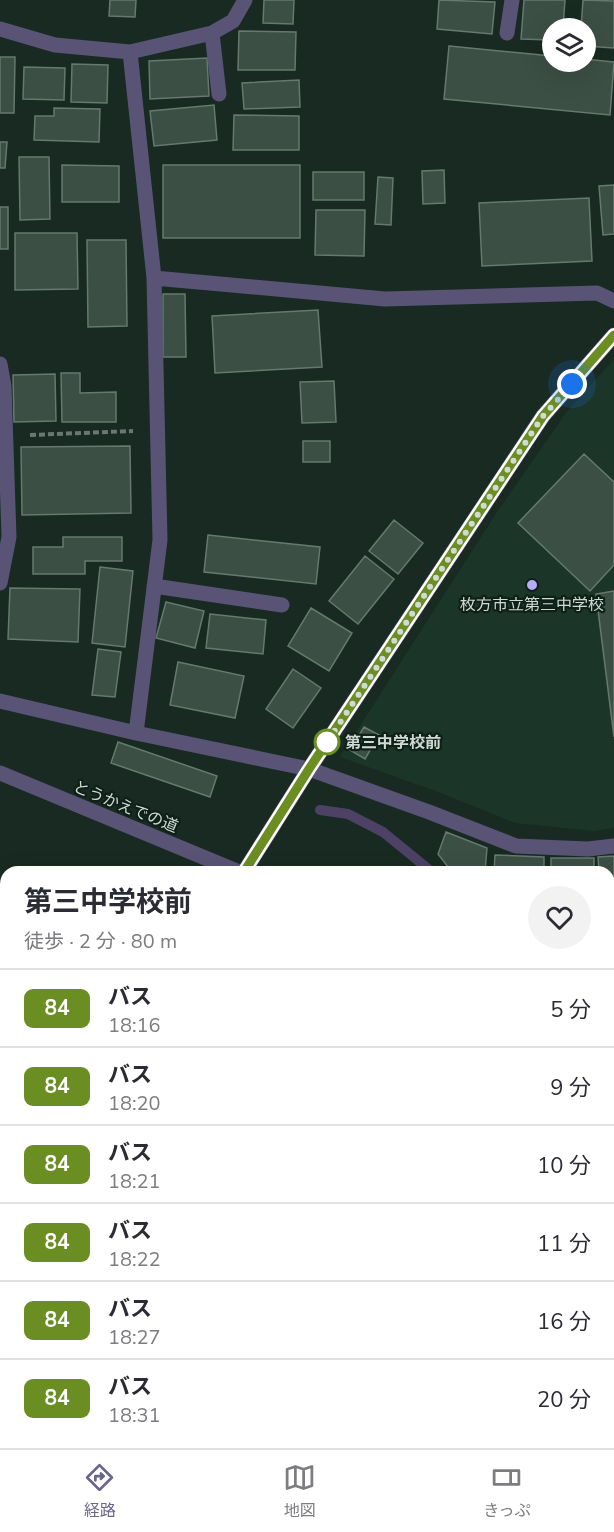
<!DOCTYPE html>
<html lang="ja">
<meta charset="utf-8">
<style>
body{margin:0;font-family:"Nunito Sans","Noto Sans JP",sans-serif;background:#f2f2f3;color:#2b2b33;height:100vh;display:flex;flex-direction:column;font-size:22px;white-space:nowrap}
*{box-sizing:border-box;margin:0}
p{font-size:20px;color:#7c7c81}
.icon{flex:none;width:33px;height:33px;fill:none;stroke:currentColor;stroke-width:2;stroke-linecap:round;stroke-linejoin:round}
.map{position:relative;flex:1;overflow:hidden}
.sheet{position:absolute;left:0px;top:866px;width:615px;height:584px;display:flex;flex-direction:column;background:#fff;border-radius:18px 18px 0 0;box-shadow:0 6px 24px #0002}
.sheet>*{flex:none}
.badge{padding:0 12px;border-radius:9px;font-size:21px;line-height:39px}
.fabs{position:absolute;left:542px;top:18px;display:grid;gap:12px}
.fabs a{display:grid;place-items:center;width:54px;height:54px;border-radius:50%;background:#fff;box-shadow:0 6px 24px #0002;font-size:30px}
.you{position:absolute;width:30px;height:30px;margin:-15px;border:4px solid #fff;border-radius:50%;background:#1a73e8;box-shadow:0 0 0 9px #1a73e833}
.map>.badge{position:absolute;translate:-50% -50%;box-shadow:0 0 0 3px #fff}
.round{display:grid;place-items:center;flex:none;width:63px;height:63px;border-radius:32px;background:#f2f2f3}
.headline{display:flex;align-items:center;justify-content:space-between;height:102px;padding:0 24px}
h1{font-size:28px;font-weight:700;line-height:45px}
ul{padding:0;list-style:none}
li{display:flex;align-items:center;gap:18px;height:78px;padding:0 24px;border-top:2px solid #e1e1e2}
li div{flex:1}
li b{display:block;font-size:22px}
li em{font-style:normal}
li .badge{min-width:66px;font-weight:700;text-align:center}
.tab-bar{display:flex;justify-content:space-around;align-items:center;height:84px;border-top:2px solid #e1e1e2;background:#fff;font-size:16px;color:#7c7c81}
.tab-bar a{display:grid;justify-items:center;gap:3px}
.tab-bar .current{color:#6a658b}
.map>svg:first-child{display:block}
</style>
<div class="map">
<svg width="614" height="1448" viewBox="0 0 614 1448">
<rect width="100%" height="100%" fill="#182a21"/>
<!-- built -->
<path fill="#1c3529" d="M614,359V828L593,831L515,823L438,792L340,757L497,512L565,414Z"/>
<!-- green -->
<path fill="#073c2a" d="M609,1317L614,1327V1448H336L338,1443H609Z"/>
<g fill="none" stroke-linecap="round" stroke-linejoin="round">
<!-- stream -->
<path stroke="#4d4266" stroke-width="10" d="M320,810L348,814L383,832L432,872
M609,901L614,900"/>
</g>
<!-- building -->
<path fill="#3c4f45" stroke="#65796f" stroke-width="1.5" d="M110,0H136L135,17L109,16Z
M264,0H294L293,24L263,23Z
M439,0L495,2L492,34L437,29Z
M524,0H565L563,28H552V40L521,39Z
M583,0L614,1V48L585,46V28H581Z
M239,31L296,32L295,70H238Z
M449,46L552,56V62H585V59L614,62L610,115L444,99Z
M0,57H15L14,113H0Z
M207,58L209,96L150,99L149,61Z
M72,64L108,65L107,103L71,102Z
M24,67L65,68L64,100L23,99Z
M299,80L300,107L244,109L242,83Z
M214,105L217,140L154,146L150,111Z
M54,108L100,109L99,142L34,140L35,116H54Z
M234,115L299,116V150H233Z
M0,142H7L5,168H0Z
M19,157H49L50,219L20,220Z
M62,165L119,166V202H62Z
M163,165H300V238H163Z
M444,170L445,203L423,204L422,171Z
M313,172H364V200H313Z
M378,177L393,178L391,225L375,224Z
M614,185V234L603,235L599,186Z
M589,198L592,261L482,266L479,203Z
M0,207H8V249H0Z
M316,210H365L364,256L315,255Z
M15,233H77L78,289L15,290Z
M87,240H126L127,326L88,327Z
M163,294H185L186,357H163Z
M318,310L322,367L215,373L212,316Z
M61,373H80V393L116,392V422H62Z
M55,374L56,421L14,422L13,375Z
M334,381L336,422L302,423L300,382Z
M303,441H330V462H303Z
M130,446L131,513L22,515L21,447Z
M584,454L614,482V565L590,591L518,523Z
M394,520L423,543L398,574L369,551Z
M208,535L320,547L316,584L204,572Z
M63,537H122V561H85V574H33V547H63Z
M365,556L394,579L358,624L329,601Z
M100,567L133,571L125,647L92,643Z
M10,588L80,589L78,642L8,639Z
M614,591V737L596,594Z
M166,602L204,611L195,648L156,638Z
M311,608L352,633L329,671L288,646Z
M210,614L266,620L263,654L206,648Z
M98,649L121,652L115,697L92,695Z
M178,662L244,676L235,718L170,705Z
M293,669L321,688L293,728L266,709Z
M364,727L379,735L365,759L350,750Z
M118,742L217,776L210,797L111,763Z
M446,832L487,848L485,872H452L438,854Z
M495,855L544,857V872H494Z
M614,856V882H609V872H599L598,857Z
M551,858H594V872H551Z
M0,913H6V961H0Z
M609,920L614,922V957L609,955Z
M1,994L6,997V1034L0,1031Z
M609,1129L614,1130V1153H609Z
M609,1157H614V1190H609Z
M612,1197H614V1227H612Z
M0,1263L6,1269V1316L0,1311Z
M0,1321L6,1326V1331L0,1337Z
M5,1362H6V1403L0,1399V1368Z
M0,1410L6,1414V1443H12L8,1448L0,1444Z
M36,1443H81L80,1448H35Z
M86,1443H109V1448H86Z
M115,1443H153V1448H115Z
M189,1443H236V1446Z
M268,1443H299L303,1448H274Z"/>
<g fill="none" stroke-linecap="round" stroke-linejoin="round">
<!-- path -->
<path stroke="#697870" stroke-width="4" stroke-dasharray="6 3" stroke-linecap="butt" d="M30,435L133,431"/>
<!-- minor -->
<path stroke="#595375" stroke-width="15" d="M0,29L55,45L130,52L212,33L233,21L245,0
M212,33L219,94
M507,33L512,0
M130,52L154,278L160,540L136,733
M154,278L385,299L597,293L614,301
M0,364L4,386L9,537L0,583
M154,586L282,605
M0,701L136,733L309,769L429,812L516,846L588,849L614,846
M0,773L239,872
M244,872L309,769L543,416L614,335
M609,1012L614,1014
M0,1056L6,1059
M0,1208L6,1201
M609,1281L614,1291
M0,1354L6,1349
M318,1443L322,1448"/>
</g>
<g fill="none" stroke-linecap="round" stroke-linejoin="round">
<!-- line casing -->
<g stroke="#fff" stroke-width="14">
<path id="line" d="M244,872L309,769L543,416L614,335"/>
</g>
<!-- line -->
<use href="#line" stroke="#6b8e23" stroke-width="9"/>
<!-- walk -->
<path stroke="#cfdad4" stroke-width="6" stroke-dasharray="0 10.8" d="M327,742L322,750L543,416L572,384"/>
</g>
<!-- markers -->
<circle fill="#b8abf7" stroke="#0e2018" stroke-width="2" cx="532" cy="585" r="6"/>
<circle fill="#fff" stroke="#6b8e23" stroke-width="3" cx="327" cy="742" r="12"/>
<g text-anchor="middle" stroke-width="4.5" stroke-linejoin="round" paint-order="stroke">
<!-- poi labels -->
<g font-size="16" fill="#cfdad4" stroke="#0e2018">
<text x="532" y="610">枚方市立第三中学校</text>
</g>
<!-- stop labels -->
<g font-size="16" font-weight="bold" fill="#cfdad4" stroke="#0e2018" text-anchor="start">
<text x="345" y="748">第三中学校前</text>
</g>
<!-- street labels -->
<g font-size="16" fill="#cfdad4" stroke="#0e2018">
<text transform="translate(126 806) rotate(22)" y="6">とうかえでの道</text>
</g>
</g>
</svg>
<div class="fabs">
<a><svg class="icon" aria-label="layers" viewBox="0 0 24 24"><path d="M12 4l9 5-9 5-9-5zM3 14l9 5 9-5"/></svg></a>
</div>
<div class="you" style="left:572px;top:384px"></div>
<section class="sheet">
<div class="headline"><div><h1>第三中学校前</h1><p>徒歩 · 2 分 · 80 m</p></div><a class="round"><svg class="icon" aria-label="heart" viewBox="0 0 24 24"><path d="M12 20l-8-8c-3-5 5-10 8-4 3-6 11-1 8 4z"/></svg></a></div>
<ul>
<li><span class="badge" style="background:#6b8e23;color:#fff">84</span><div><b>バス</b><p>18:16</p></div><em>5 分</em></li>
<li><span class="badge" style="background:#6b8e23;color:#fff">84</span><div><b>バス</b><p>18:20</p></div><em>9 分</em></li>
<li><span class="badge" style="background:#6b8e23;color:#fff">84</span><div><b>バス</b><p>18:21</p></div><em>10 分</em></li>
<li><span class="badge" style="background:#6b8e23;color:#fff">84</span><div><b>バス</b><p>18:22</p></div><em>11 分</em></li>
<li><span class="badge" style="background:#6b8e23;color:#fff">84</span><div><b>バス</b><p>18:27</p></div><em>16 分</em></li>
<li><span class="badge" style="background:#6b8e23;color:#fff">84</span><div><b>バス</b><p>18:31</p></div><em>20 分</em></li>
</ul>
</section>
</div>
<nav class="tab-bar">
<a class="current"><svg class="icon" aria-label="directions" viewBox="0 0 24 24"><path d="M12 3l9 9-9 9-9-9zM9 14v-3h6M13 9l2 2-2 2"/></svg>経路</a>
<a><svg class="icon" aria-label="map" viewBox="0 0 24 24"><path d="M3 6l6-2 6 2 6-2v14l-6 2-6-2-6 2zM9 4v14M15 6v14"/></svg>地図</a>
<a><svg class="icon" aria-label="tickets" viewBox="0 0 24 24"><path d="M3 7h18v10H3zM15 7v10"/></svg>きっぷ</a>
</nav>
